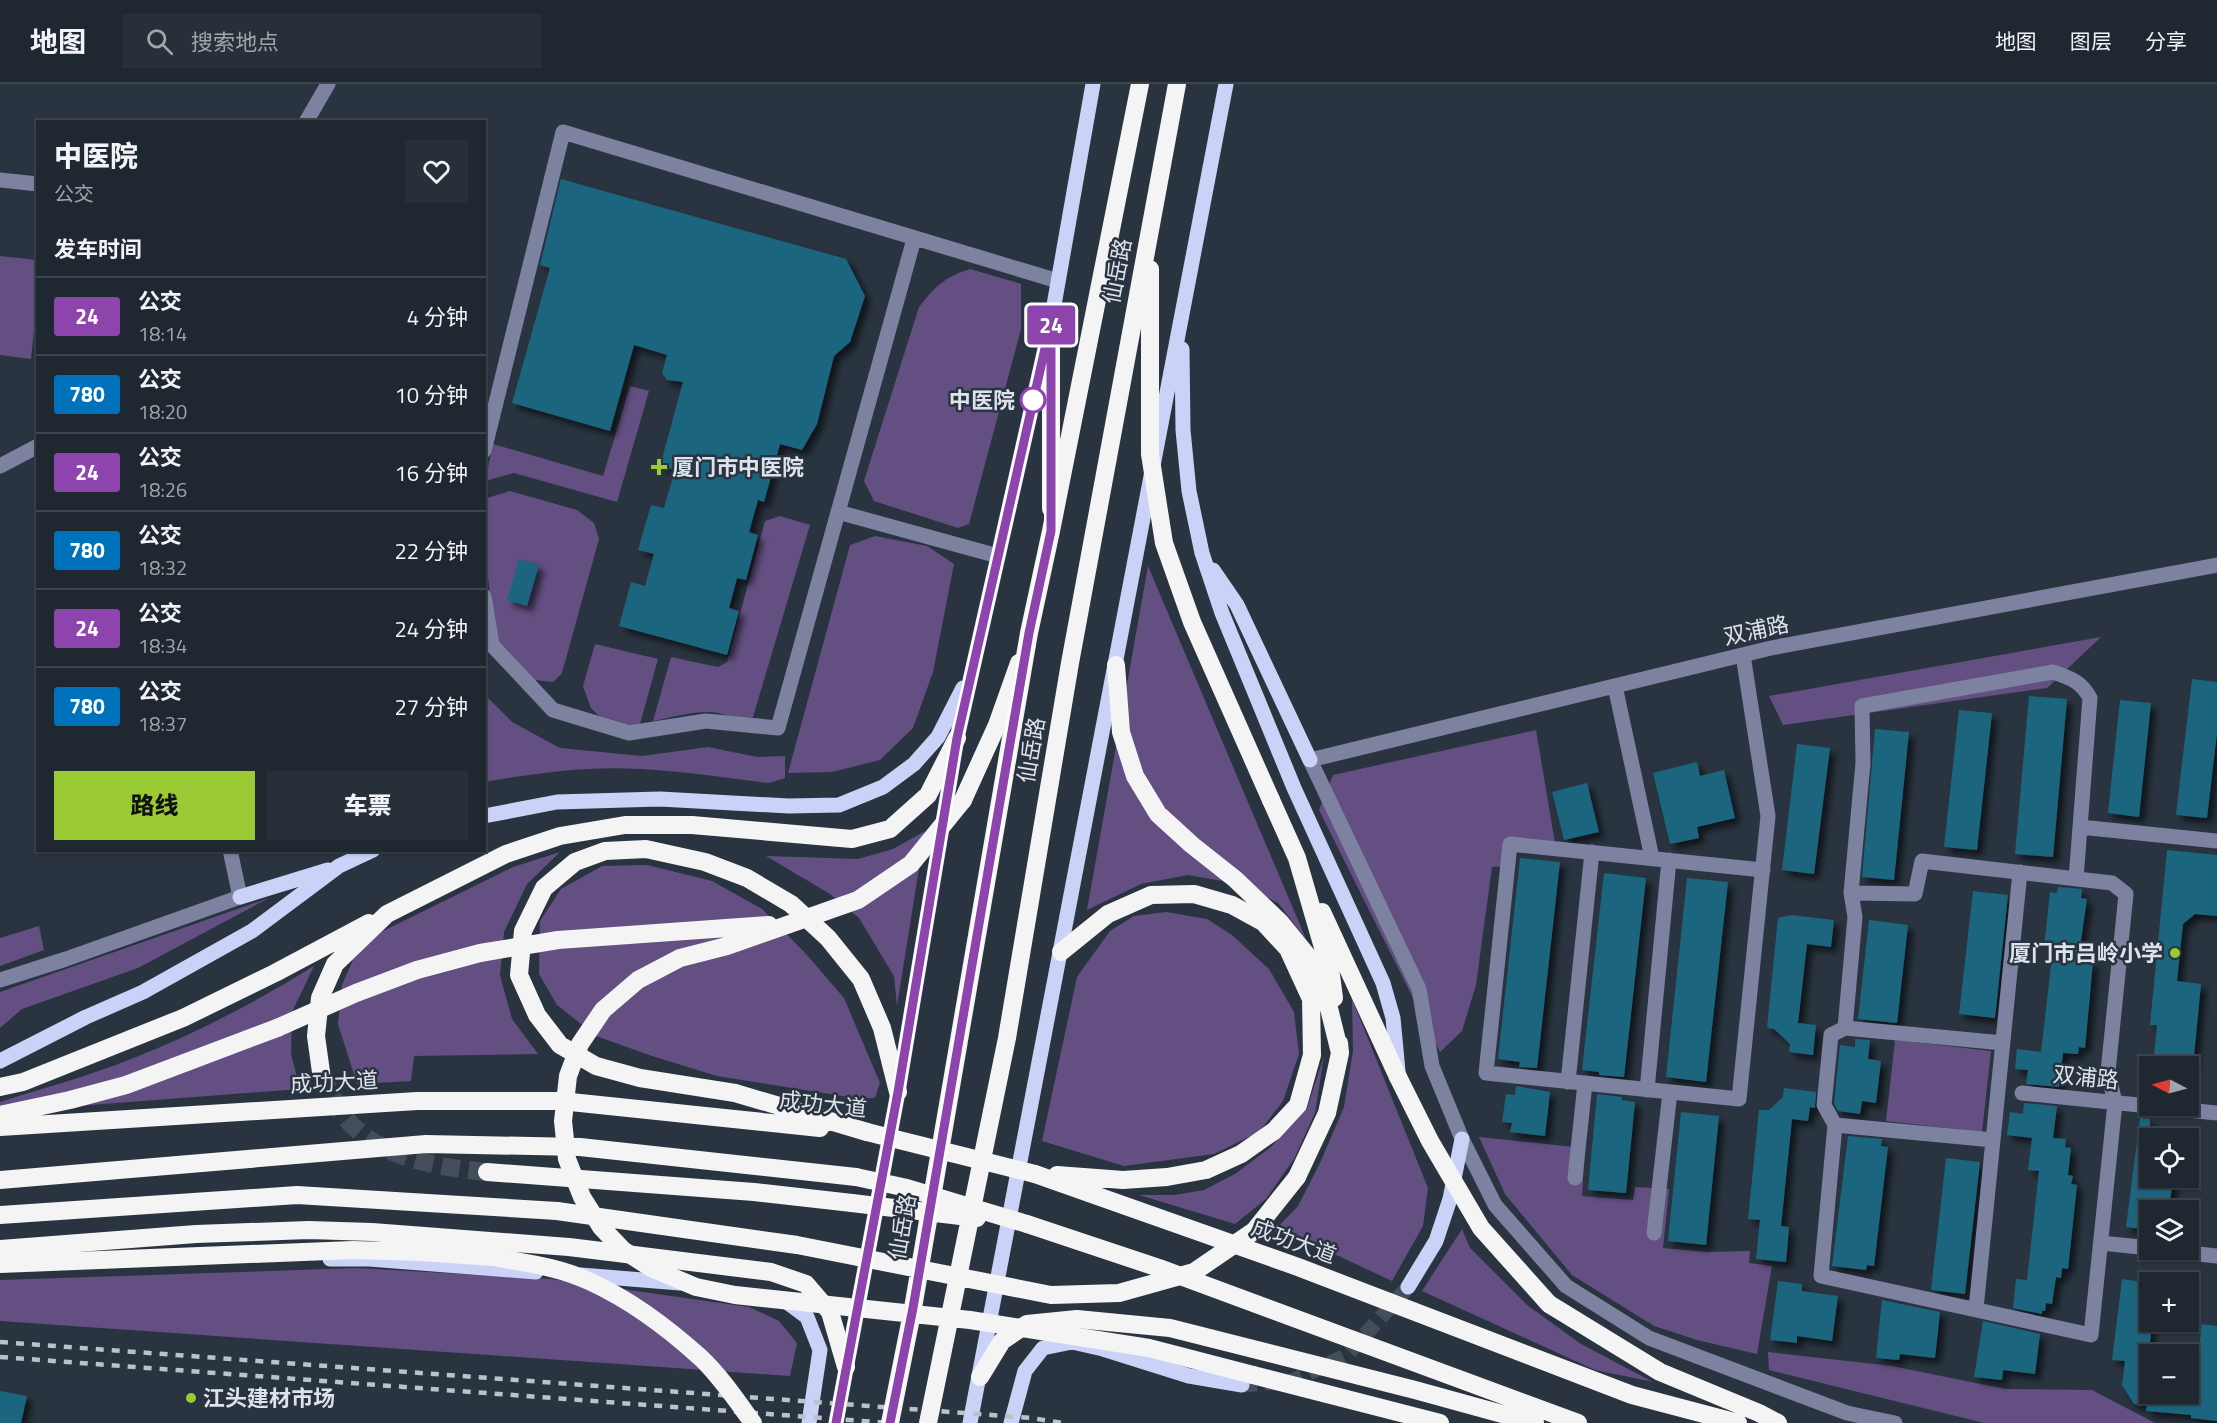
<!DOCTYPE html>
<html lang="zh">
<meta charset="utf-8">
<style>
body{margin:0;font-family:"Titillium Web","Noto Sans SC",sans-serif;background:#272f38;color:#f1f3f6;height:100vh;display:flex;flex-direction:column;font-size:22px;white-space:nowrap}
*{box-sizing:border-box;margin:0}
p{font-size:20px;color:#a1a5ab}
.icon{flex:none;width:33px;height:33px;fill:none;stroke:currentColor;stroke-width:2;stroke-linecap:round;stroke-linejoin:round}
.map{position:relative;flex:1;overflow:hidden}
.drawer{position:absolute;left:36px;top:36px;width:450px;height:732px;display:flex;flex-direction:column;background:#1f2730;border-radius:0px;box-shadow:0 2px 4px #0004,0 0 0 2px #3c444c}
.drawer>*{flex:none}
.badge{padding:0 12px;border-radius:4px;font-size:21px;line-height:39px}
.needle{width:39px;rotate:276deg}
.controls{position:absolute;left:2139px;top:972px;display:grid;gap:12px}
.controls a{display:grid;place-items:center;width:60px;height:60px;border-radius:0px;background:#1f2730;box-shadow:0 2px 4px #0004,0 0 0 2px #3c444c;font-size:30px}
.map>.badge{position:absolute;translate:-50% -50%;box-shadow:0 0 0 3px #fff}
h2{padding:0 18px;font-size:22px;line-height:54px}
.round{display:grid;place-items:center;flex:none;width:63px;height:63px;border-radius:0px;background:#272f38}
.headline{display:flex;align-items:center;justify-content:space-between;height:102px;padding:0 18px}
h1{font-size:28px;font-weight:800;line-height:45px}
.button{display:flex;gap:12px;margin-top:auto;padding:12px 18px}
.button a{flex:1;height:69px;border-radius:0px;background:#9acb34;color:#111;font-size:24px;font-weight:800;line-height:69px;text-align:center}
.button a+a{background:#272f38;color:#f1f3f6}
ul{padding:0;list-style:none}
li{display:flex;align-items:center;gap:18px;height:78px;padding:0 18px;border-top:2px solid #3c444c}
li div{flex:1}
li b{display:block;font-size:22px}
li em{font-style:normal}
li .badge{min-width:66px;font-weight:700;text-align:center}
header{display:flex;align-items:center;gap:36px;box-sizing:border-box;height:84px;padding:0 30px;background:#1f2730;border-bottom:2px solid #3c444c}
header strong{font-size:28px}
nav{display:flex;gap:33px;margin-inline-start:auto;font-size:21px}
.search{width:420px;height:54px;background:#272f38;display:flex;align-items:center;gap:15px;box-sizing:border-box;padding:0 21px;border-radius:0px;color:#a1a5ab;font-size:22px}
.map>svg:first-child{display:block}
</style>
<header>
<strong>地图</strong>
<div class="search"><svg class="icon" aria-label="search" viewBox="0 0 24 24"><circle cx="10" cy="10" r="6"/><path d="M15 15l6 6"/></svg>搜索地点</div>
<nav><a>地图</a><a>图层</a><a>分享</a></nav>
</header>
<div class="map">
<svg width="2217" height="1339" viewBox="0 0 2217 1339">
<defs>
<filter id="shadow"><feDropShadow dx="5.5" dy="5.5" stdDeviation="3" flood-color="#0009"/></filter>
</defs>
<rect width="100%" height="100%" fill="#293440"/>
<!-- green -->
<path fill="#634f82" d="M0,172L37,176V218L31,275L0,271Z
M970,185L1021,200V245L969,440L958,444L874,417L864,397L919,223C936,202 943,194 970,185Z
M630,302L649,307L617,418L514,389L485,397L493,360L603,392Z
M510,407L577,426L594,439L599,455L562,589L553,598L535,596L496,559L485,469L484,417L487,414Z
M780,432L810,441L753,633C737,638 726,629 711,628C692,627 672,633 653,637L671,573L718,583L727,578L765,437Z
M875,452L927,462L954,480L933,588L913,644L880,676L832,688L788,689L850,461Z
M1148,482L1306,855L1278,819L1239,800L1188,791L1141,800L1087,826Z
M2101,553L2047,604L1783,641L1769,612Z
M595,560L658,575L640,640L633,644L603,636L591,624L583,602Z
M484,610L512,638L560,664L642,672L708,663L757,673L785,672V694L769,699C726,694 683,687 640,685C588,682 536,689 485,698Z
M1536,646L1556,765L1513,763L1507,782L1492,783L1476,901L1462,947L1440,968L1319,726L1333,691Z
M925,747L897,922L894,892L859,834L830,810L766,772L858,775L893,765Z
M560,768L527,800L504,848L500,891L512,935L538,970L414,972L411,997L357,1000L338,940L342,901L355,871L383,847L513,783Z
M647,781L712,797L762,825L807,871L844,914L880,999L875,1014H855L717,992L652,972L596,952L557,921L539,890L540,837L561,805L602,782Z
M269,814L138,884L22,925L0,944V908Z
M1166,828L1207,835L1232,851L1269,885L1294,928L1299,970L1283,1017L1259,1048L1214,1070L1124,1082L1042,1057L1077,893L1110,847L1134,832Z
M39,842L44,866L0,882V854Z
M314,882L292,928L291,970L300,1005L0,1028V1018C44,1004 88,992 131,975C195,950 256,918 314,882Z
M1352,915L1428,1104L1423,1142L1392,1197L1311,1159L1274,1147L1298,1122L1320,1079L1344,1023L1353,967Z
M1895,956L1991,967L1982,1048L1886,1037Z
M1324,972L1315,1029L1294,1075L1266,1115L1235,1140L1139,1111H1175L1204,1106L1235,1090L1271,1063L1307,1024Z
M1479,1053L1585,1064L1582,1112L1633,1116L1635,1103L1669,1105L1663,1164L1706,1168L1750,1167L1749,1179L1772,1182L1757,1270L1697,1256L1654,1242L1572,1191L1505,1110Z
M1462,1145L1470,1164L1527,1221L1581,1260L1653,1298L1595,1286L1422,1207Z
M357,1184L551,1195L749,1223L779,1237L797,1259L790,1292L0,1237V1196Z
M1768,1268L1892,1282L2005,1305L2092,1306L2155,1339H1984L1769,1286Z"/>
<!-- building -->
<path fill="#1b657f" filter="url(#shadow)" d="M561,95L846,175L865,212L850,258L834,272L817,340L802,366L780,360L764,418L758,416L749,448L758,451L746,496L737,494L729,524L739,527L727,571L619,542L631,498L645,502L654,470L638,466L651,421L664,424L675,386L660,382L683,298L667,296L662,289L667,271L634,261L610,347L512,319L550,184L540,181Z
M519,475L539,481L527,522L507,516Z
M2192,595L2217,598V649L2207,734L2176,731Z
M2029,612L2067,615L2053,773L2015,770Z
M2120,616L2151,619L2139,733L2108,729Z
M1959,626L1992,629L1977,766L1944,763Z
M1875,645L1909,648L1894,796L1862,793Z
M1797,660L1830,664L1814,790L1782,786Z
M1697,678L1700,692L1724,686L1735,734L1697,743L1699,754L1670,760L1653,689Z
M1587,699L1599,748L1564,756L1552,708Z
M2167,766L2217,771V832L2195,830L2183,840L2177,897L2201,900L2193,982L2153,981L2157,941H2150Z
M1520,774L1560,778L1537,984L1519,983L1520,978L1498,975Z
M1604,789L1646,794L1624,993L1599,991V988L1582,986Z
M1687,794L1728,798L1706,998L1666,993Z
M2058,803L2082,805L2081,814L2087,815L2079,870L2086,871L2085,877L2093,878L2085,964L2079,963L2078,970L2063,969L2059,1003L2026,1000L2028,986L2015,985L2017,965L2041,968L2053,864L2044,863L2050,808L2057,809Z
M1973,807L2008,811L1995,934L1959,930Z
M1791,831L1834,836L1831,863L1807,860L1798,939L1816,941L1813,971L1789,968L1790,960L1774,945L1767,944L1778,834Z
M1869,836L1908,841L1897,939L1858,935Z
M1855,955L1870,956L1868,975L1881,977L1876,1019L1862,1017L1860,1030L1838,1027L1834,1019L1840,961L1855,963Z
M1516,1002L1550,1008L1545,1052L1510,1048L1512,1039L1502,1038L1506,1010L1515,1011Z
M1784,1004L1816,1008L1815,1024L1810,1023L1808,1037L1792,1035L1781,1142L1789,1143L1786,1178L1756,1175L1760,1136L1748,1135L1759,1026H1769L1783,1013Z
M1597,1010L1622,1013V1016L1635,1018L1626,1109L1588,1106Z
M2024,1019L2057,1022L2053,1054L2066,1055L2065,1063L2071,1064L2068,1091L2073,1092L2071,1100L2077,1101L2068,1185L2062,1184L2061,1194L2056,1193L2052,1220L2046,1219L2045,1227H2042V1230L2013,1224L2016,1195L2027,1196L2039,1087L2028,1086L2032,1054L2007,1051L2010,1028L2023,1030Z
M1681,1028L1719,1032L1706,1161L1668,1157Z
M2140,1034L2150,1035V1094H2173L2169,1126H2150V1146L2126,1143Z
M1848,1052L1882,1055L1881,1062L1888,1063L1874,1182L1867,1181L1866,1186L1832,1182Z
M1946,1074L1980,1078L1965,1210L1931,1206Z
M2122,1195L2150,1199V1249H2151L2147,1285H2150V1310H2194L2202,1240L2217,1242V1337L2191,1334V1331L2146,1327L2147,1321L2134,1320L2122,1301L2125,1277L2112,1276Z
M1778,1197L1802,1200V1207L1838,1212L1832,1257L1797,1252V1259L1770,1256Z
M1882,1216L1940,1228L1935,1274L1900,1270L1899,1276L1876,1274Z
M1983,1237L2040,1250L2035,1290L2003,1286L2002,1296L1974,1293Z
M0,1307L27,1312L21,1339H0Z"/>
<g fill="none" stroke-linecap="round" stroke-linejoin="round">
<!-- major-tunnel -->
<path stroke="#444e5a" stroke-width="15" stroke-dasharray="15 8" stroke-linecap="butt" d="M1242,1301L1292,1297L1347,1271L1408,1203"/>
<!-- highway-tunnel -->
<path stroke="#444e5a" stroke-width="18" stroke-dasharray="18 9" stroke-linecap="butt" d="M321,988C327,1000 332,1014 339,1025C370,1073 435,1083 487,1088"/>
<!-- minor -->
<path stroke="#7c829f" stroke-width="15" d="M306,38L328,0
M0,96L38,100
M484,367L563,48L1058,197
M0,382L38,362
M838,428L998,472
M484,512L492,561L553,626L629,649L706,637L778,644L914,155
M1743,571L1768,732L1739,1015L1486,989L1510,760L1763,786
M1615,602L1652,774
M2080,743L2217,757
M1922,777L2112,799L2126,810L2108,988L2115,1019L2091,1251L1821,1192L1835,1041L1824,1021L1831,951L1845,944L1855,833L1851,809L1915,810Z
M1851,809L1863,679L1862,622L2053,588C2070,594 2081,597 2090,614L2076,795
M0,896L66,875L240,813L230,766
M1845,944L2003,959
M1568,998L1592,768
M1647,1006L1669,776
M2022,1009L2217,1029
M1835,1041L1993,1056
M1575,1094L1585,999
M1654,1149L1670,1008
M2101,1159L2150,1164
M2163,1166L2217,1172
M1976,1225L2020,788
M1895,1339L1847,1329L1649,1254L1566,1202L1495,1121L1462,1055L1432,982L1419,905L1310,676L1771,564L2217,481"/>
<!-- major -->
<path stroke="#cad2f7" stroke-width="15" d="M1182,265L1183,346L1189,407L1202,469L1222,529L1294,704L1383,899L1393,934L1398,987
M1213,486L1237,521L1310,676
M484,732L557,718L660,715L789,722L839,721L883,703L914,680L938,653L963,604
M240,813L328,786
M0,977L86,933L143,908L252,847L339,782L373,766
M330,1175H369L536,1188
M581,1191L680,1199
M1408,1203L1436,1157L1450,1115L1462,1055
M784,1216L807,1233L820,1266L809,1339
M836,1339L898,1008L957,654L1051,238L1093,0
M970,1339L1226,0
M1011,1339L1025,1287L1043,1264L1072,1258L1103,1265L1189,1292L1242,1301"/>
<!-- highway -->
<path stroke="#f4f4f4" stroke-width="18" d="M1051,425V238
M1116,581L1121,648L1135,692L1158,730L1192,761L1235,795L1280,838L1310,875L1325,908L1340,969
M963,716L997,641L1019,579
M1271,716L1297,774L1331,891L1334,914
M1322,828L1398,993
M321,988L316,952L320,914L335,880L387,830L506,770L560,752L625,741H692L852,755L890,745L928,711L957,654
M0,1003L23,998L183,934L275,889L369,839
M0,1031L70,1016L126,1001L277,944
M0,1043L417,1017H561L820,1044
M867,1048L735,1009L640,994L596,982L560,961L537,931L519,891L523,847L544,804L575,778L605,767L646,765L705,778L747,794L791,820L828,854L861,895L882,944L898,1008
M487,1088L754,1108L852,1119
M1035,1090L1298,1183L1632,1311L1738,1339
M1057,1091L1123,1096L1167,1093L1206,1086L1241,1070L1274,1047L1298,1021L1312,971L1311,915L1288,865L1263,838L1232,821L1194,810L1151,811L1108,830L1061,868
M1297,1093L1327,1029L1340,969L1339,959
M0,1096L426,1060L580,1063L856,1093
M0,1131L297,1111L557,1127
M1027,1140L1159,1184L1578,1339
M0,1165L196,1150L309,1146L372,1148L569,1163L771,1188L806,1200L830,1228L846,1283
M0,1180L353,1166L421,1168L493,1173
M1549,1220L1660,1288L1759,1329L1778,1339
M1253,1291L1440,1339
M980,1293L1002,1257L1027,1240L1077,1235L1170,1244L1415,1306L1535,1339"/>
<!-- rail -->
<path stroke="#bac2ca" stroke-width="4.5" stroke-dasharray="8 8" stroke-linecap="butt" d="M0,1258L1032,1334L1062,1339
M0,1273L890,1339"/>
<!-- highway-bridge -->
<path stroke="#f4f4f4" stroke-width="18" d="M1150,185V370L1164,459L1192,538L1271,716
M963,716L911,780L858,816L727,862L680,874L638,896L603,926L580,960L568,992L563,1037L567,1075L582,1113L601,1143L623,1166L651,1184L696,1203L735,1211L970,1236L1149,1264L1253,1291
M277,944L356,909L417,886L480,869L558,856L769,841
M1398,993L1430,1057L1481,1144L1549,1220
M867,1048L1035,1090
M856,1093L907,1104L1027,1140
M852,1119L977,1134
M557,1127L797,1161L1051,1211L1119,1209L1194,1188L1254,1147L1297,1093
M493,1173C526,1179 560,1183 591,1198C630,1216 669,1245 701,1274C721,1293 737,1317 753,1339
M890,1339L913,1224L1029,549L1051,447L1140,0
M928,1339L1007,954L1070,579L1177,0"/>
</g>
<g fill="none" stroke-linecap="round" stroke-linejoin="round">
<!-- line casing -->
<g stroke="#fff" stroke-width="14">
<path id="line" d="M836,1339L898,1008L957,654L1051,238V447L1029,549L913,1224L890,1339"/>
</g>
<!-- line -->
<use href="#line" stroke="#8e44ad" stroke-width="9"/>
</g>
<!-- markers -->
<circle fill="#fff" stroke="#8e44ad" stroke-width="3" cx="1033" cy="316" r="12"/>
<g fill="#9acb34" stroke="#293440" stroke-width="2">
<path d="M656 374h6v6h6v6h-6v6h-6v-6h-6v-6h6z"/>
<circle cx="2175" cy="869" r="6"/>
<circle cx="191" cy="1314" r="6"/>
</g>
<g text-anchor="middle" stroke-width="5" stroke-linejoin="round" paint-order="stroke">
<!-- street labels -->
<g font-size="22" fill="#dce3ea" stroke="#293440">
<text transform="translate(1117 187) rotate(-79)" y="8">仙岳路</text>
<text transform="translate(1756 546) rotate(-12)" y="8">双浦路</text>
<text transform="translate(1031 666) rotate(-80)" y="8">仙岳路</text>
<text transform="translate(2086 993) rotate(6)" y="8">双浦路</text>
<text transform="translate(334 998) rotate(-3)" y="8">成功大道</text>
<text transform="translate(823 1020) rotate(6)" y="8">成功大道</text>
<text transform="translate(902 1143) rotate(-80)" y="8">仙岳路</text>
<text transform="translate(1294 1157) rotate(20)" y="8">成功大道</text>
</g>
<!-- stop labels -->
<g font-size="22" font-weight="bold" fill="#dce3ea" stroke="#293440" text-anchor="end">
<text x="1015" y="324">中医院</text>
</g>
<!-- poi labels -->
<g font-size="22" font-weight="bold" fill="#dce3ea" stroke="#293440" text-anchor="start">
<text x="672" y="391">厦门市中医院</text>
<text x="2163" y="877" text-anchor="end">厦门市吕岭小学</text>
<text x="203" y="1322">江头建材市场</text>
</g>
</g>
</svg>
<div class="controls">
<a><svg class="needle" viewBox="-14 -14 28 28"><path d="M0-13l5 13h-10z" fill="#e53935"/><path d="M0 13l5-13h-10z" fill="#a1a5ab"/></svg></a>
<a><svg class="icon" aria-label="locate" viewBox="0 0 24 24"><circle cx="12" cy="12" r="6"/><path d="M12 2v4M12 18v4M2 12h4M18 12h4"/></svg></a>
<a><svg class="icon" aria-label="layers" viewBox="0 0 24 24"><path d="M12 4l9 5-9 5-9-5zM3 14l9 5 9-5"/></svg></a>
<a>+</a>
<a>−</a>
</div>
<b class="badge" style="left:1051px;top:241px;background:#8e44ad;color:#fff">24</b>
<section class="drawer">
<div class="headline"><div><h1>中医院</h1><p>公交</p></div><a class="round"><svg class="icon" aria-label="heart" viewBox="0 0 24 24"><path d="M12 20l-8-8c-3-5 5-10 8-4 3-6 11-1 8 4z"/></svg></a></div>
<h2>发车时间</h2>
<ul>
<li><span class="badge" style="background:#8e44ad;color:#fff">24</span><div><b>公交</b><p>18:14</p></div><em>4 分钟</em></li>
<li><span class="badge" style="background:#0072bc;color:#fff">780</span><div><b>公交</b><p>18:20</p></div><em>10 分钟</em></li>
<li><span class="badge" style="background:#8e44ad;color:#fff">24</span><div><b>公交</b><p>18:26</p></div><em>16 分钟</em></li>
<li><span class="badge" style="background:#0072bc;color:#fff">780</span><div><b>公交</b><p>18:32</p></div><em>22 分钟</em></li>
<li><span class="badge" style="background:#8e44ad;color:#fff">24</span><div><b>公交</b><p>18:34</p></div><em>24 分钟</em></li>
<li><span class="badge" style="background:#0072bc;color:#fff">780</span><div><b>公交</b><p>18:37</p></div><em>27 分钟</em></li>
</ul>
<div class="button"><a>路线</a><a>车票</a></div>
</section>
</div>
